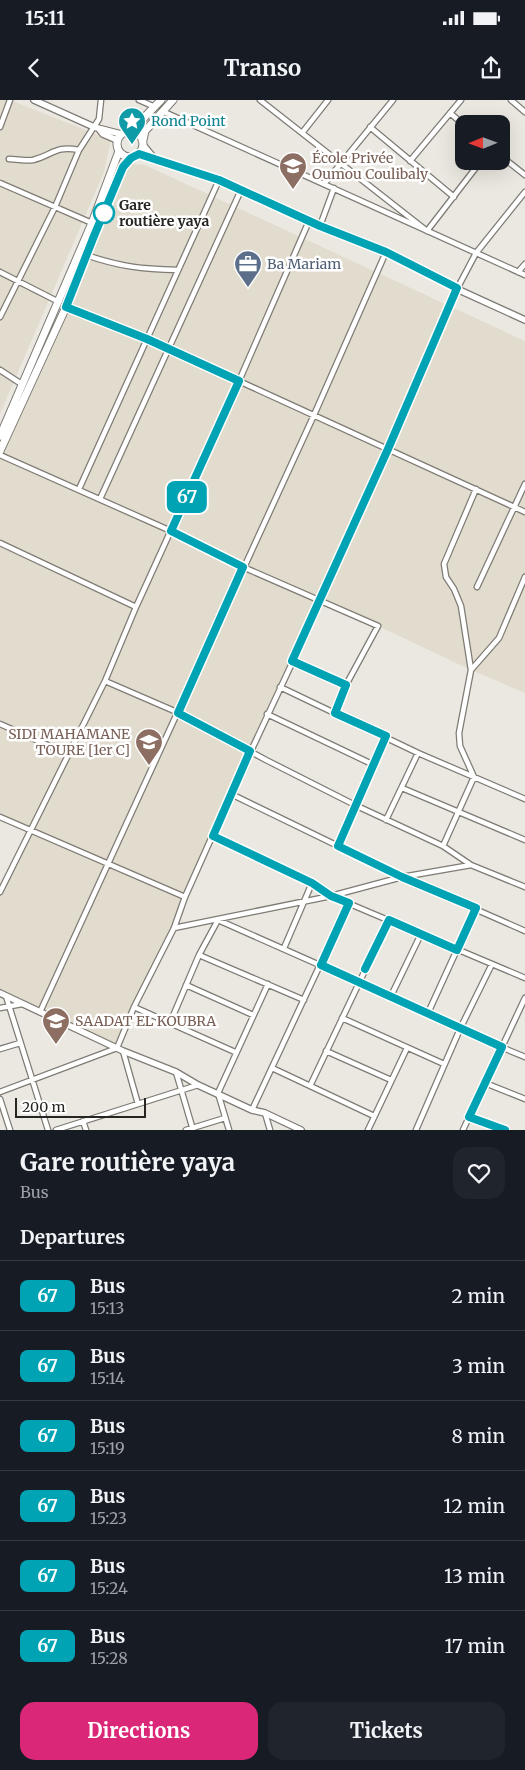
<!DOCTYPE html>
<meta charset="utf-8">
<style>
body{margin:0;font-family:Merriweather,serif;background:#20242c;color:#f1f3f6;height:100vh;display:flex;flex-direction:column;font-size:19px;white-space:nowrap}
*{box-sizing:border-box;margin:0}
p{font-size:16px;color:#9ea1a6}
.icon{flex:none;width:28px;height:28px;fill:none;stroke:currentColor;stroke-width:2;stroke-linecap:round;stroke-linejoin:round}
.map{position:relative;height:1030px;overflow:hidden}
.details{display:flex;flex-direction:column;background:#171b24;flex:1}
.details>*{flex:none}
.badge{padding:0 10px;border-radius:8px;font-size:18px;line-height:32px}
.needle{width:32px;rotate:269deg}
.controls{position:absolute;left:455px;top:15px;display:grid;gap:10px}
.controls a{display:grid;place-items:center;width:55px;height:55px;border-radius:10px;background:#171b24;box-shadow:0 5px 20px #0002;font-size:25px}
.scale{position:absolute;left:15px;bottom:12px;width:131px;box-sizing:border-box;padding-left:5px;border:2px solid #262522;border-top:0;font-size:14px;line-height:18px;white-space:nowrap;color:#262522;-webkit-text-stroke:4px #fff;paint-order:stroke}
.map>.badge{position:absolute;translate:-50% -50%;box-shadow:0 0 0 2px #fff}
h2{padding:0 20px;font-size:19px;line-height:45px}
.round{display:grid;place-items:center;flex:none;width:52px;height:52px;border-radius:15px;background:#20242c}
.summary{display:flex;align-items:center;justify-content:space-between;height:85px;padding:0 20px}
h1{font-size:24px;font-weight:700;line-height:38px}
.action{display:flex;gap:10px;margin-top:auto;padding:10px 20px}
.action a{flex:1;height:58px;border-radius:15px;background:#db2777;color:#fff;font-size:20px;font-weight:700;line-height:58px;text-align:center}
.action a+a{background:#20242c;color:#f1f3f6}
ul{padding:0;list-style:none}
li{display:flex;align-items:center;gap:15px;height:70px;padding:0 20px;border-top:1px solid #363941}
li div{flex:1}
li b{display:block;font-size:19px}
li em{font-style:normal}
li .badge{min-width:55px;font-weight:700;text-align:center}
.status{display:flex;justify-content:space-between;align-items:center;height:35px;padding:0 25px;background:#171b24;direction:ltr}
.status svg{height:14px;fill:currentColor}
header{display:flex;justify-content:space-between;align-items:center;height:65px;padding:0 20px;background:#171b24;font-size:22px;font-weight:700}
.map>svg:first-child{display:block}
</style>
<div class="status"><b>15:11</b><svg viewBox="0 0 49 12"><path d="M0 12V9h3v3zM5 12V6h3v6zM10 12V3h3v9zM15 12V0h3v12zM26 1h20v11H26zM47 4h2v5h-2z"/></svg></div>
<header><svg class="icon" aria-label="back" viewBox="0 0 24 24"><path d="M15 5l-7 7 7 7"/></svg>Transo<svg class="icon" aria-label="share" viewBox="0 0 24 24"><path d="M12 15V3M7 8l5-5 5 5M5 13v7h14v-7"/></svg></header>
<div class="map">
<svg width="525" height="1030" viewBox="0 0 525 1030">
<rect width="100%" height="100%" fill="#ebe8e1"/>
<!-- built -->
<path fill="#e2dcce" d="M0,0H10L111,40L104,72L0,314Z
M128,64L145,65L525,241V593L471,570L378,526L321,501L185,797L116,943L0,893V792L31,731L0,717V348Z"/>
<g fill="none" stroke-linecap="round" stroke-linejoin="round">
<!-- minor casing -->
<g stroke="#7e7b75" stroke-width="7">
<path id="minor" d="M139,0L155,7
M260,0L427,131L481,61
M511,0L525,12
M162,11L525,175
M450,13L464,25
M0,27L10,0
M370,27L454,97
M302,33L328,0
M501,56L525,75
M9,59C17,59 26,61 33,60C53,55 55,45 79,50
M410,61L461,0
M0,83L92,123
M324,84L393,0
M320,126L334,88
M86,155C121,167 142,169 178,170
M0,172L59,202
M518,172L525,164
M66,207L147,239L525,412
M0,217L55,107L79,50L99,19L101,0
M0,270L23,285
M0,355L171,431L243,467L378,526L346,585L335,613
M79,389L219,80
M100,399L241,90
M0,443L136,507
M477,487L525,384
M292,561L346,585
M471,570L499,538L525,477
M105,581L179,613L266,660L357,706L443,746L471,765L525,787
M280,587L418,653L525,699
M267,614L374,665
M0,624L68,654
M402,688L525,740
M231,694L402,777L525,831
M0,717L185,797
M386,720L418,653
M213,736L312,783L331,796L525,878
M338,746L386,637
M443,746L474,677L460,646L459,633L471,570L461,506L454,489L446,477L444,464L476,389
M0,792L105,581L136,507L239,281L309,121
M174,828L331,796L402,777L471,765
M284,848L312,783
M199,855L304,900
M186,885L253,915
M6,896L48,1030
M391,896L421,834
M134,907L235,952
M0,908L22,904
M40,912L314,315L386,152
M428,913L476,808
M342,918L444,964
M170,923L199,855L218,820L428,913L479,938L525,957
M0,949L20,943
M123,951L138,1004
M326,951L391,980
M272,968L374,1016
M176,972L193,1030
M485,983L525,999
M310,986L389,820
M0,992L117,948L134,907L174,828L185,797L231,694L321,501L334,467L423,270L457,189L476,153L525,92
M0,999L10,1030
M252,1010L349,803
M265,1013L270,1030
M469,1017L505,1030
M83,1021L86,1030
M56,1030L198,985
M186,1030L225,1018
M229,1030L218,993L268,884
M368,1030L407,948
M416,1030L460,929L492,864
M463,1030L525,898"/>
</g>
<!-- tertiary casing -->
<g stroke="#7e7b75" stroke-width="8">
<path id="tertiary" d="M34,0L94,27L121,34
M99,29L103,34L117,40
M144,46L154,58
M139,54L219,80L320,126L386,152L457,189L525,220
M0,893L123,951L176,972L198,985L252,1010L265,1013L301,1030"/>
</g>
<!-- trunk casing -->
<g stroke="#7e7b75" stroke-width="9">
<path id="trunk" d="M132,30L161,0
M117 44a13 13 0 1 1 26 0a13 13 0 1 1-26 0Z
M143,40L145,31L173,0
M0,336L92,123L119,51
M0,351L66,207L94,136L123,67L131,58"/>
</g>
<!-- minor -->
<use href="#minor" stroke="#fff" stroke-width="4.5"/>
<!-- tertiary -->
<use href="#tertiary" stroke="#fff" stroke-width="5.5"/>
<!-- trunk -->
<use href="#trunk" stroke="#fff" stroke-width="7"/>
</g>
<g fill="none" stroke-linecap="round" stroke-linejoin="round">
<!-- line casing -->
<g stroke="#fff" stroke-width="11">
<path id="line" d="M365,869L389,820L457,850L476,808L402,777L338,746L386,636L335,613L346,585L292,561L388,349L457,188L386,152L320,126L219,80L139,54L131,58L123,67L94,136L66,207L147,239L239,281L171,431L243,467L178,613L250,651L213,736L312,783L331,796L349,803L321,865L502,947L469,1017L505,1030"/>
</g>
<!-- line -->
<use href="#line" stroke="#00a3b4" stroke-width="8"/>
</g>
<!-- icons -->
<defs>
<g id="sight-pin" transform="scale(1.4375)"><path d="M0 17L-7.5 6A9.5 9.5 0 1 1 7.5 6Z" fill="#0f9aa8" stroke="#fff"/><path d="M0-6L1.8-2.2L6-1.7L2.9 1.2L3.7 5.4L0 3.3L-3.7 5.4L-2.9 1.2L-6-1.7L-1.8-2.2Z" fill="#fff"/></g>
<g id="school-pin" transform="scale(1.4375)"><path d="M0 17L-7.5 6A9.5 9.5 0 1 1 7.5 6Z" fill="#8d6e63" stroke="#fff"/><path d="M0-5L7-2L0 1L-7-2ZM-4 1L0 2.5L4 1V4Q0 6-4 4Z" fill="#fff"/></g>
<g id="office-pin" transform="scale(1.4375)"><path d="M0 17L-7.5 6A9.5 9.5 0 1 1 7.5 6Z" fill="#5c6f8a" stroke="#fff"/><path d="M-6-3h4V-5.5h4V-3h4V5H-6ZM-1-4.5V-3h2v-1.5ZM-6 0V1H6V0Z" fill="#fff"/></g>
</defs>
<g fill-rule="evenodd">
<use href="#sight-pin" x="132" y="21"/>
<use href="#school-pin" x="293" y="66"/>
<use href="#office-pin" x="248" y="164"/>
<use href="#school-pin" x="149" y="642"/>
<use href="#school-pin" x="56" y="921"/>
</g>
<!-- markers -->
<circle fill="#fff" stroke="#00a3b4" stroke-width="2.5" cx="104" cy="113" r="10"/>
<g text-anchor="middle" stroke-width="5" stroke-linejoin="round" paint-order="stroke">
<!-- culture labels -->
<g font-size="14" fill="#0d838f" stroke="#fff" text-anchor="start">
<text x="151" y="26">Rond Point</text>
</g>
<!-- education labels -->
<g font-size="14" fill="#785e54" stroke="#fff" text-anchor="start">
<text x="312" y="63">École Privée<tspan x="312" dy="16">Oumou Coulibaly</tspan></text>
<text x="130" y="639" text-anchor="end">SIDI MAHAMANE<tspan x="130" dy="16">TOURE [1er C]</tspan></text>
<text x="75" y="926">SAADAT EL KOUBRA</text>
</g>
<!-- stop labels -->
<g font-size="14" font-weight="bold" fill="#262522" stroke="#fff" text-anchor="start">
<text x="119" y="110">Gare<tspan x="119" dy="16">routière yaya</tspan></text>
</g>
<!-- service labels -->
<g font-size="14" fill="#4e5e75" stroke="#fff" text-anchor="start">
<text x="267" y="169">Ba Mariam</text>
</g>
</g>
</svg>
<div class="controls">
<a><svg class="needle" viewBox="-14 -14 28 28"><path d="M0-13l5 13h-10z" fill="#e53935"/><path d="M0 13l5-13h-10z" fill="#9ea1a6"/></svg></a>
</div>
<div class="scale">200 m</div>
<b class="badge" style="left:187px;top:397px;background:#00a3b4;color:#fff">67</b>
</div>
<section class="details">
<div class="summary"><div><h1>Gare routière yaya</h1><p>Bus</p></div><a class="round"><svg class="icon" aria-label="heart" viewBox="0 0 24 24"><path d="M12 20l-8-8c-3-5 5-10 8-4 3-6 11-1 8 4z"/></svg></a></div>
<h2>Departures</h2>
<ul>
<li><span class="badge" style="background:#00a3b4;color:#fff">67</span><div><b>Bus</b><p>15:13</p></div><em>2 min</em></li>
<li><span class="badge" style="background:#00a3b4;color:#fff">67</span><div><b>Bus</b><p>15:14</p></div><em>3 min</em></li>
<li><span class="badge" style="background:#00a3b4;color:#fff">67</span><div><b>Bus</b><p>15:19</p></div><em>8 min</em></li>
<li><span class="badge" style="background:#00a3b4;color:#fff">67</span><div><b>Bus</b><p>15:23</p></div><em>12 min</em></li>
<li><span class="badge" style="background:#00a3b4;color:#fff">67</span><div><b>Bus</b><p>15:24</p></div><em>13 min</em></li>
<li><span class="badge" style="background:#00a3b4;color:#fff">67</span><div><b>Bus</b><p>15:28</p></div><em>17 min</em></li>
</ul>
<div class="action"><a>Directions</a><a>Tickets</a></div>
</section>
